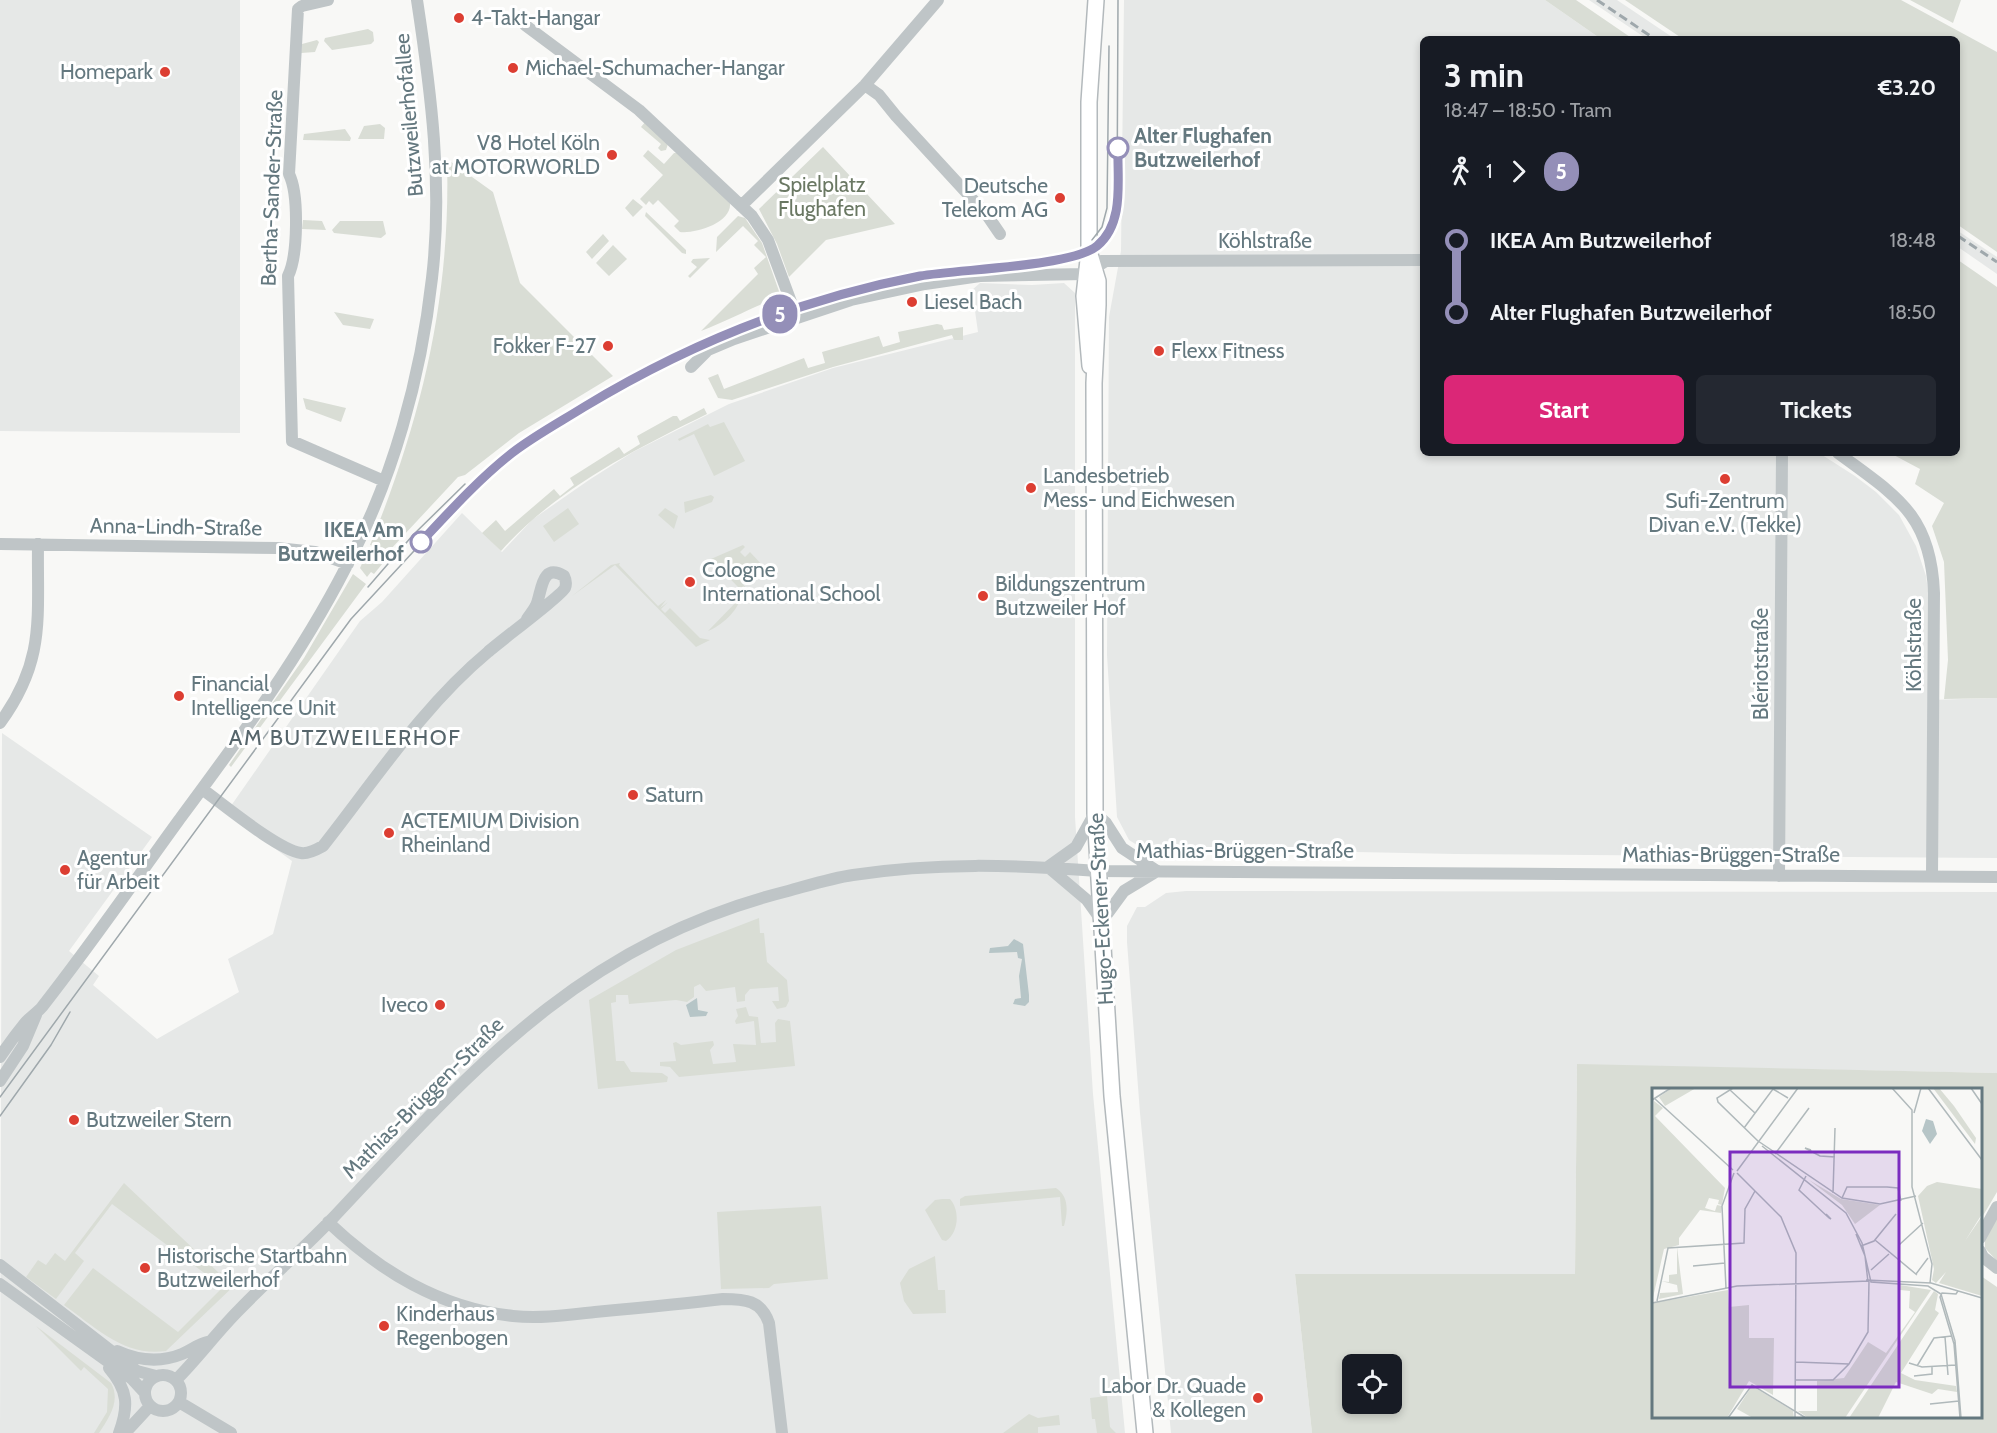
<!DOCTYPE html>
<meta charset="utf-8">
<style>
body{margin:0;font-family:Cabin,sans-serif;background:#242831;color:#f1f3f6;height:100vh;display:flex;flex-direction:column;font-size:22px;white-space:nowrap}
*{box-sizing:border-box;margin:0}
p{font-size:20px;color:#9ea1a6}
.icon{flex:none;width:33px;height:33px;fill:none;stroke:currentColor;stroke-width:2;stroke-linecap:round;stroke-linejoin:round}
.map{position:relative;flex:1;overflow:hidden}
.details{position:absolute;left:1420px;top:36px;width:540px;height:420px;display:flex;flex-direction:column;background:#171b24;border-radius:9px;box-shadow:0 3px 9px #0003}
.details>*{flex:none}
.badge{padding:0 12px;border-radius:20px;font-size:21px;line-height:39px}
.fabs{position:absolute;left:1342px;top:1354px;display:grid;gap:12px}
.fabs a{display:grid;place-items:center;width:60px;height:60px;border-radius:9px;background:#171b24;box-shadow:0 3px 9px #0003;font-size:30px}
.map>.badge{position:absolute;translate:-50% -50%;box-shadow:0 0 0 3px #fff}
.legs{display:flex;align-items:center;gap:9px;height:66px;padding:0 24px;font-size:20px}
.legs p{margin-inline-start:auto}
.overview{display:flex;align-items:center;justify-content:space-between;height:102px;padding:0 24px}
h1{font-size:33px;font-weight:800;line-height:45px}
.button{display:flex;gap:12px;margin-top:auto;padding:12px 24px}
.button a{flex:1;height:69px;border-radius:9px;background:#db2777;color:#fff;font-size:24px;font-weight:800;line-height:69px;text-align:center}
.button a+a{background:#242831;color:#f1f3f6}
ul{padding:0 24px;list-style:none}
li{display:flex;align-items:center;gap:21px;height:72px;font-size:22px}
li i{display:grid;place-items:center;width:9px;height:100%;margin:0 8px;background:currentColor}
li i::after{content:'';width:15px;height:15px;margin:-8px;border:4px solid;border-radius:50%;background:#171b24}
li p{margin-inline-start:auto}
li:first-child i{background:linear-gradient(#0000 50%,currentColor 0)}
li:last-child i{background:linear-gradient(currentColor 50%,#0000 0)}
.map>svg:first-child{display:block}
</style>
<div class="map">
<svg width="1997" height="1433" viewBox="0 0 1997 1433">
<rect width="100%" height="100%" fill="#f8f8f6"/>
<!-- built -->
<path fill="#e6e8e7" d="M0,0H240V433L0,431Z
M1124,0H1545L1601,39H1424V453H1819L1855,476L1876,492L1899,515L1916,546L1926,576L1929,599V700L1997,698V858L1455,854L1151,848L1137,845L1129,840L1117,817L1107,655L1109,317L1121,251Z
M1589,0H1617L1675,39H1647Z
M1958,231L1997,257V274L1958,247Z
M980,283L1032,285L1064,283L1075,293V817L1093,1094L1125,1433H0L2,733L152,837L69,951L99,976L93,985L157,1039L239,992L228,959L273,934L292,861L226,813L360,621L382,602L462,513L502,552L533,519L589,480L633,452L729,404L833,368L978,332L972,290Z
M1186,891L1997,892V1073L1577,1065L1575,1275L1295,1274L1312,1433H1171L1140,1113L1127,942V926L1137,907H1145L1166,893Z"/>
<!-- green -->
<path fill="#d9ddd5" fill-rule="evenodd" d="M1545,0H1576L1633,39H1601Z
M1625,0H1901L1997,52V252L1958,225V39H1683Z
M1910,0H1961L1953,23Z
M368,29L373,32L374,41L371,44L332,50L324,41L325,38Z
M317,40L319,42L315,52L301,53L302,44Z
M646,121L668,144L666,150L661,151L658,148L661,144L641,127Z
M380,124L385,128L384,139H358L364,126Z
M345,129L351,138L350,141L303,140L304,134Z
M823,147L895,224L826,240L789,277L777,244L759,209Z
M648,150L664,164L674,153H681L730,203C732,223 695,234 680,232L674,226L679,221L658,200L653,205L649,201L646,205L640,199L663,175L643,156Z
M447,159L493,192L520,283L613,376L519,433L465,475L458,477L390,550L370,545C422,418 451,296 447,159Z
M633,199L643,207L633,217L625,208Z
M646,212L686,250V254L682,253L645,216Z
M738,216L745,218L762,243L780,294L778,298C752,307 728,321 701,331L758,274L754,268L766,257L754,245L758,241L743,226L716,252L717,237Z
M303,220L322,221L326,230L302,229Z
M340,221H383L386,234L381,238L334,233L332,230Z
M603,234L609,241L592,259L586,252Z
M613,245L627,259L609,276L596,263Z
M710,258L690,278L688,276L697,267L691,262L693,259Z
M1958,260L1997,287V698L1944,699L1948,660L1944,562L1932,526L1944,503L1915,484L1920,469L1890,453H1958Z
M334,312L374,319L370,329L343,325Z
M937,324L942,325L944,330L963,327V340H954L952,335L833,367L732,400L718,398L708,378L718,374L724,389L804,358L808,368L825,363L822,352L879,336L883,347L900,342L898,332Z
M303,398L346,408L341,422L306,409Z
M704,408L707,414C634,450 556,489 501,551L482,533L496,520L505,531L554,489L560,496L574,485L570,478L619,447L624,454L640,444L637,436L673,416H677L680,421Z
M724,422L745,461L714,476L694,434L679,441L678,439L708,424L710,427Z
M711,495L714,497L712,502L685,513L684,502Z
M568,508L579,524L554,542L543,526Z
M665,508L678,516L674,529L658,515Z
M743,545L745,547L740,552L745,557L750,552L766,569L760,565L742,583L746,588L738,587L711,559Z
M368,550L387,558L374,574L371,572L367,577L360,568Z
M620,563L619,565L658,606L666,600L660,608L668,602L661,609L665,613L670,608L700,638L710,640L696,647L615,565L572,596L611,565Z
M353,574L366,584L231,767L229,765L304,658Z
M740,598C738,611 721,626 708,631Z
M759,918L760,933H764L767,962L787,980L789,1001L786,1007L777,1009L772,1001H779L778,987L750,989L745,995V1001L737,1002L735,987L706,991L700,984L694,987V997L687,1002L676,1000L629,1004L628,995H616V1002L611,1003L616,1061H624L631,1072L662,1073L668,1077L667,1082L598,1089L589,1000L676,950Z
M746,1007L749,1016L758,1017L761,1043L776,1042L775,1023L778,1019L790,1021L795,1066L679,1077L670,1067L660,1066V1062L676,1061L673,1043L676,1042L681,1045L713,1041L714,1045L710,1050L713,1064L736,1062L733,1044L756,1045L754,1021L736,1024L735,1021L738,1016L736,1009Z
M1577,1064L1997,1073V1192L1981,1219L1980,1090H1654V1416H1980L1981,1276L1997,1287V1433H1312L1295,1274H1575ZM1353,1365H1392V1404H1353Z
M124,1183L219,1273L226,1269L239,1281L166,1351C125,1357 96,1328 64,1305L93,1268L178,1332L223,1287L112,1204L75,1253L84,1261L56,1299L26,1277L38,1260L46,1265L55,1253L65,1261Z
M1056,1188C1069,1196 1068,1212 1064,1226H1062L1060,1197L960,1206V1199L965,1196Z
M942,1199H950C960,1210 959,1232 946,1241L942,1240L925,1210L935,1200Z
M821,1206L828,1279L774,1284L769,1288L721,1289L717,1212Z
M1997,1216V1261L1985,1248V1237Z
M935,1256L938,1290H945L946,1313L913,1314L904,1301L900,1283L909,1269Z
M36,1326L111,1383C121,1401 109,1418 99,1433H94L107,1412L108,1389L84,1367L81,1371Z
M1107,1396L1110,1427L1116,1433H1097L1095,1419H1092L1090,1398Z
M1029,1414L1038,1418L1059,1415L1060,1425L1038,1427V1433H1003Z"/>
<!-- water -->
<path fill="#b6c5c7" d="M1014,939L1023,944L1029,995V1002L1025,1006L1013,1004L1015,999L1021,998L1019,976L1022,959L1018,958L1017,952L989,953L990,948L1008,946Z
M697,998L698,1010L708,1012L706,1016L690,1017L686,1005Z"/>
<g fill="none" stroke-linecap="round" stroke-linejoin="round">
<!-- major casing -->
<g stroke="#b3b9bc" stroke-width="18">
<path id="major" d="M1089,251L1098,281V305L1094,383L1095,813L1112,1096L1145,1433
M1090,366L1084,296L1089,251V102L1096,0"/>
</g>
<!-- minor -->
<path stroke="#bfc5c7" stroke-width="12" d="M328,0L302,6L298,9L289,174C299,194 298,256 288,276L292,441L384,481
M525,25L639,110L752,216L768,240L797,318
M865,85L879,95L896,116L987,215L1000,234
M741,206L865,85L938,0
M1101,261L1424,260
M691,367L708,350L734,339L851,300L925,284L980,276L1085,274L1106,261
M1838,453C1896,496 1931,514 1934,593L1932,876
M0,544L277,548L315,552L348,564
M0,723C46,660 37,618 38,544
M202,789C223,804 278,850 301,853C308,854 316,850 323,846C375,780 423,706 488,652C499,642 562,595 565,588C567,583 566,580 564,576C542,563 542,589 537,603C535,609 530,614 527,619
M1048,867L1076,847L1095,813L1106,823L1122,848L1157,871
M1048,867L1087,900L1102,921L1124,891L1157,871
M1779,876L1782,453
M0,1057C8,1045 16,1034 25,1023C30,1017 37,1013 42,1007C90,946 134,882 179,820C239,739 300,657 346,567C393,479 421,377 432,278C443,185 431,92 417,0
M0,1081L23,1046L36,1015
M328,1222C381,1272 440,1308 513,1316C540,1319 568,1315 595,1312C638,1308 681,1304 723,1299C745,1299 761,1300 769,1323L782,1433
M1980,1238L1997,1207
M1980,1251L1983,1257L1997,1268
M0,1265L137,1371L156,1376
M0,1284L132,1379L144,1392
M117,1351C139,1361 160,1363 182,1354C192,1350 198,1344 208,1342
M109,1368C128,1390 129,1406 119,1433
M145 1393a18 18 0 1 1 36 0a18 18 0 1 1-36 0Z
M176,1380C198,1358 217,1332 239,1310C269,1279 301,1251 331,1220C471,1071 580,943 788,891C810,885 832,878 853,875C935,862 1016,865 1098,871L1997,877
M179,1402L231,1433
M125,1433L150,1406"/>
<!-- major -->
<use href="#major" stroke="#fff" stroke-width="15"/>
<!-- tram -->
<path stroke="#9fa8ac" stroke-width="1.5" d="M1092,240L1102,227L1107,208L1109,46
M368,587L413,535L465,484
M0,1097L351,619L463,498L514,452L649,369L767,318L845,294L921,276L1080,255L1097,246L1106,237L1114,222L1117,207L1118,0
M0,1116L51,1045L70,1012"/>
<!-- rail -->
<path stroke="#9fa8ac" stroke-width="3" stroke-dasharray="9 4.5" stroke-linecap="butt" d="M1597,0L1655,39
M1958,236L1997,262"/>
</g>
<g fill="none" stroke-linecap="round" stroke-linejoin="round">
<!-- line-1 casing -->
<g stroke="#fff" stroke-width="14">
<path id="line-1" d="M421,542C450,511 479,479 512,453C534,436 560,422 584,407C688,344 800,299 920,276C959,269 1071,267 1097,246C1125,223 1117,180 1118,148"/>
</g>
<!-- line-1 -->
<use href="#line-1" stroke="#948fb8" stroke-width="9"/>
</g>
<!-- markers -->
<g fill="#dc3e32" stroke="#fff" stroke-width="2">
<circle cx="459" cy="18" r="6"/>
<circle cx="513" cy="68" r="6"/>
<circle cx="165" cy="72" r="6"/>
<circle cx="612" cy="155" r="6"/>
<circle cx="1060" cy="198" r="6"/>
<circle cx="912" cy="302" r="6"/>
<circle cx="608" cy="346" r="6"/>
<circle cx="1159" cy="351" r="6"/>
<circle cx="1725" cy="479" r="6"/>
<circle cx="1031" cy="488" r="6"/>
<circle cx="690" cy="582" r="6"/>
<circle cx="983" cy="596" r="6"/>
<circle cx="179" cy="696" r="6"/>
<circle cx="633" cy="795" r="6"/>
<circle cx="389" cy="833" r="6"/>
<circle cx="65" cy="870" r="6"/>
<circle cx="440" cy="1005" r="6"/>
<circle cx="74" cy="1120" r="6"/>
<circle cx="145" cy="1268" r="6"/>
<circle cx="384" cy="1326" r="6"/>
<circle cx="1258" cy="1398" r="6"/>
</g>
<g fill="#fff" stroke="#948fb8" stroke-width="3">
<circle cx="1118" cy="148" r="10"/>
<circle cx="421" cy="542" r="10"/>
</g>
<g text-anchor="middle" stroke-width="6" stroke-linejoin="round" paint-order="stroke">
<!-- poi labels -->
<g font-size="21" fill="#64787f" stroke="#fff" text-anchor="start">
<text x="471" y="25">4-Takt-Hangar</text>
<text x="525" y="75">Michael-Schumacher-Hangar</text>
<text x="153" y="79" text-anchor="end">Homepark</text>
<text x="600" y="150" text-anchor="end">V8 Hotel Köln<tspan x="600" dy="24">at MOTORWORLD</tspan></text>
<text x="1048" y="193" text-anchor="end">Deutsche<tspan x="1048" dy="24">Telekom AG</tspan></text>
<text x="924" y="309">Liesel Bach</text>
<text x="596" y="353" text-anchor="end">Fokker F-27</text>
<text x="1171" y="358">Flexx Fitness</text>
<text x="1043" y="483">Landesbetrieb<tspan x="1043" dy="24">Mess- und Eichwesen</tspan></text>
<text x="1725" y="508" text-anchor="middle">Sufi-Zentrum<tspan x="1725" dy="24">Divan e.V. (Tekke)</tspan></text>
<text x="702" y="577">Cologne<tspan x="702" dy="24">International School</tspan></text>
<text x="995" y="591">Bildungszentrum<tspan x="995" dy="24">Butzweiler Hof</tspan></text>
<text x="191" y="691">Financial<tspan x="191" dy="24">Intelligence Unit</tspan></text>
<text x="645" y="802">Saturn</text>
<text x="401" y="828">ACTEMIUM Division<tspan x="401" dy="24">Rheinland</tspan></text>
<text x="77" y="865">Agentur<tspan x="77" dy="24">für Arbeit</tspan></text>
<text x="428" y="1012" text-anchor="end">Iveco</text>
<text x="86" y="1127">Butzweiler Stern</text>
<text x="157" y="1263">Historische Startbahn<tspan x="157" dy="24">Butzweilerhof</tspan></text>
<text x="396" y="1321">Kinderhaus<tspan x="396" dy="24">Regenbogen</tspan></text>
<text x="1246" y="1393" text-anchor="end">Labor Dr. Quade<tspan x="1246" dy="24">&amp; Kollegen</tspan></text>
</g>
<!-- street labels -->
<g font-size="21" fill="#64787f" stroke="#fff">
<text transform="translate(409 115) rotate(-95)" y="7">Butzweilerhofallee</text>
<text transform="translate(272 188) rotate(-88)" y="7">Bertha-Sander-Straße</text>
<text x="1265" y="248">Köhlstraße</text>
<text transform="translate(176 527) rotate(1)" y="7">Anna-Lindh-Straße</text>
<text transform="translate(1914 645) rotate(-90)" y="7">Köhlstraße</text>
<text transform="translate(1761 664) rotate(-90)" y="7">Blériotstraße</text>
<text x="1245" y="858">Mathias-Brüggen-Straße</text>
<text x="1731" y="862">Mathias-Brüggen-Straße</text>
<text transform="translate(1101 909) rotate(-93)" y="7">Hugo-Eckener-Straße</text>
<text transform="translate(423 1098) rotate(-45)" y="7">Mathias-Brüggen-Straße</text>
</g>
<!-- stop labels -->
<g font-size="21" font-weight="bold" fill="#64787f" stroke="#fff" text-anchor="start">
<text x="1134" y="143">Alter Flughafen<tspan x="1134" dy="24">Butzweilerhof</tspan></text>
<text x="404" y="537" text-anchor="end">IKEA Am<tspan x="404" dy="24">Butzweilerhof</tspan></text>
</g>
<!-- park labels -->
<g font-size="21" fill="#6a7863" stroke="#fff">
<text x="822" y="192">Spielplatz<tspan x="822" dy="24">Flughafen</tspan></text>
</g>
<!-- neighbourhood labels -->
<g font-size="22" letter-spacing="1.5" fill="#56656b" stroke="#fff">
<text x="345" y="745">AM BUTZWEILERHOF</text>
</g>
</g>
<!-- overview -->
<g transform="translate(1652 1088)">
<rect width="330" height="330" fill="#f8f8f6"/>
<path d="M20,0H44L13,18L7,9ZM281,0H287L302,18L324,50L323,56ZM2,13L11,20L3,28L73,100L70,117L66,116L67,112L57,110L53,120L63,123L65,117L70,118L69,125L48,122L27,150V157L12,161L0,214ZM157,92L189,111L228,117L203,136L190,117ZM285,94L330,101V126L313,153L330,128V208L287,195L294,184L284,195L280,192L282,181L266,108L275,98ZM25,159L31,206L7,211L8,205L26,204L25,197L9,193L17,194V187L25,186ZM248,197L279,202L193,330H156L146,323H165V293L192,290L216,254L234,265L263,224L257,220L258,203L248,202ZM76,202L77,219L97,217V250H122L121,307L97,293L75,330H0V215ZM282,203L286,206L283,222L287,225L249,285L263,292L304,298L305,304L286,301L280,306L244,294L226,330H197ZM100,298L141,323L142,330H101L85,321Z" fill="#d9ddd5"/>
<path d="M274,31L281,33L285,46L278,56L270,43Z" fill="#b6c5c7"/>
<path fill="none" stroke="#b0b9bb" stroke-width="1.5" d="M81,0L65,10L66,14L107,54M240,0L260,22V99L280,176L278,195M276,0L330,72M319,0L330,16M78,2L103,25M2,10L81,82M0,12L19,0M262,25L269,0M92,40L121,1L136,10M106,53L190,110L228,116L264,108M110,58L194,125L210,155L219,194L276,198L289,206L303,253L309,330M159,62L153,60L168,68L183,69M123,66L157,20M85,83L146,0M85,85L129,129L144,165L143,330M154,88L147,102L177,130L179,131L174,126M181,105L183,40M190,110L195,99H235L246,100L249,113M204,146L213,168L216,194M223,152L265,187M247,157L271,135M209,158L222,153L244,126M41,178L73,175M219,182L237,166M264,186L276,170M214,192L279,195L330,210M74,200L70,118L82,85M306,203L304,206L290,205L288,209L302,256L308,330M5,213L16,160L92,155L93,121L103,103M0,215L85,198L217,193M293,249L296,287M144,274L197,276M257,275L270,279L304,277M265,278L282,250L300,248M262,288L280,286V279M144,292H181L197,276L216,244L217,193M278,316L307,313M76,330L100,297L154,330"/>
<path fill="#7b2cbf" fill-opacity="0.15" stroke="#7b2cbf" stroke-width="3" d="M78,64H247V299H78Z"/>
<rect width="330" height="330" fill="none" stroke="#64787f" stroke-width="3"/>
</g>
</svg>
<div class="fabs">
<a><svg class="icon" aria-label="locate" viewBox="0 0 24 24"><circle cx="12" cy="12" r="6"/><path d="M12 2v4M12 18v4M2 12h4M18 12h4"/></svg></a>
</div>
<b class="badge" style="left:780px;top:314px;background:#948fb8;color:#fff">5</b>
<section class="details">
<div class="overview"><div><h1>3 min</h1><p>18:47 – 18:50 · Tram</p></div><b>€3.20</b></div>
<div class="legs"><svg class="icon" aria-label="walk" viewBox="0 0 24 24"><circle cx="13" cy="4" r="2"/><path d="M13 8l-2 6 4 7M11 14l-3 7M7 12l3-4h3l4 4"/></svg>1<svg class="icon" aria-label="forward" viewBox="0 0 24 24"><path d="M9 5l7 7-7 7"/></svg><b class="badge" style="background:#948fb8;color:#fff">5</b></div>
<ul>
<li><i style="color:#948fb8"></i><b>IKEA Am Butzweilerhof</b><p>18:48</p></li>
<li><i style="color:#948fb8"></i><b>Alter Flughafen Butzweilerhof</b><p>18:50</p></li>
</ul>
<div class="button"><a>Start</a><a>Tickets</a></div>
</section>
</div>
